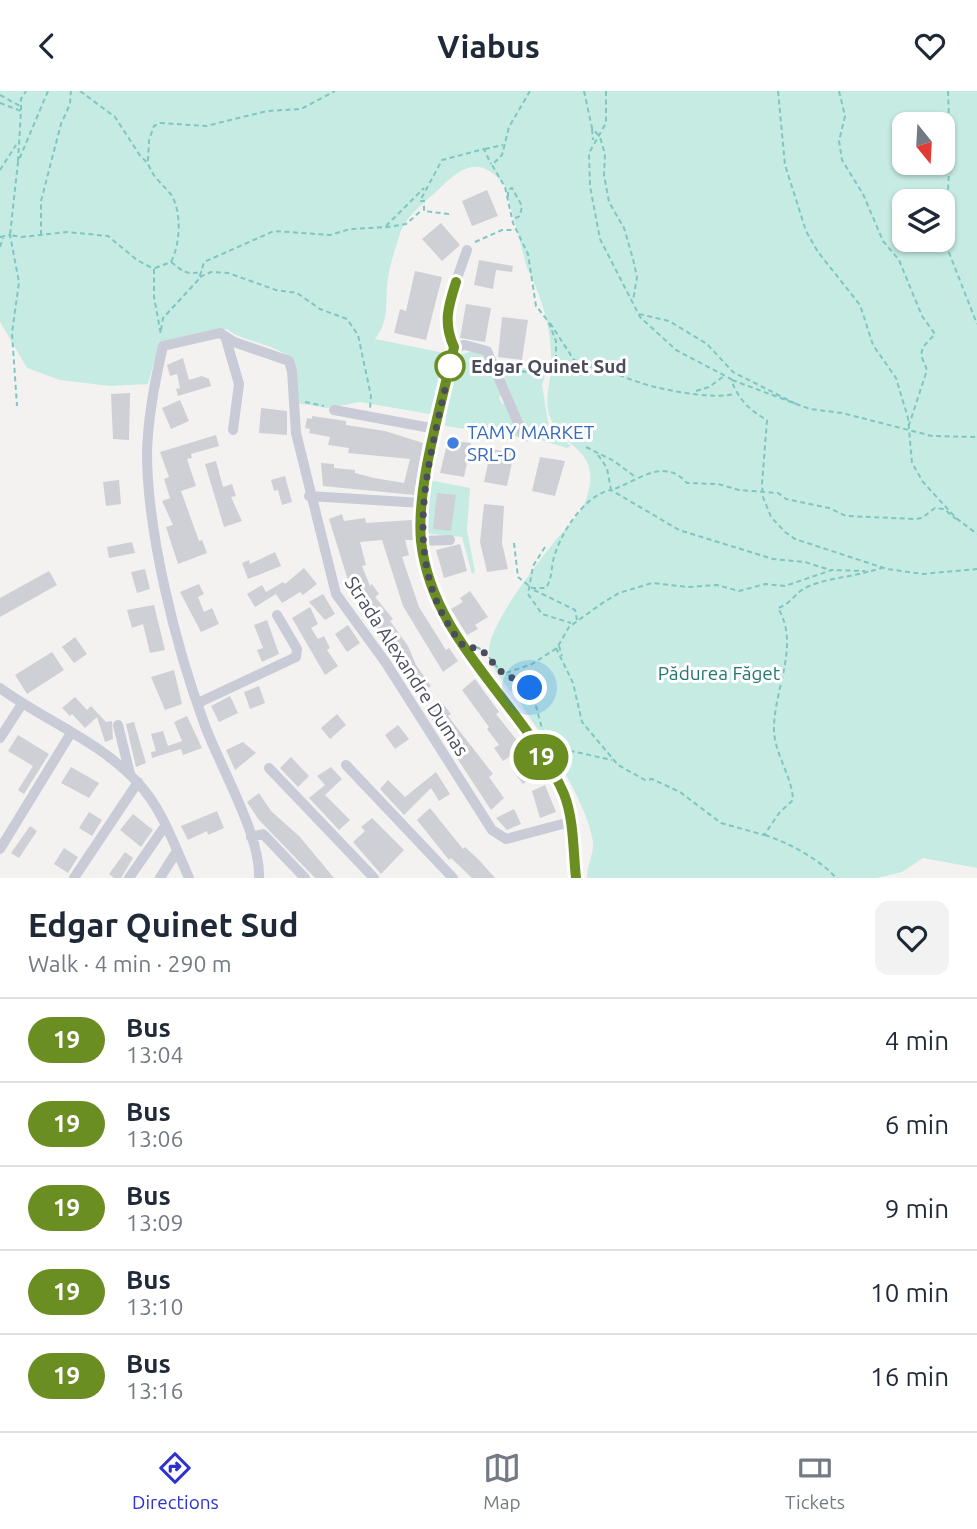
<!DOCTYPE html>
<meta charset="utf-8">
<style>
body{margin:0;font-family:Ubuntu,sans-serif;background:#f2f2f3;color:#1f2937;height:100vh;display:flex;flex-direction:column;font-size:26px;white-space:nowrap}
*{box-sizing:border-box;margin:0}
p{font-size:23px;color:#747a83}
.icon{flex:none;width:38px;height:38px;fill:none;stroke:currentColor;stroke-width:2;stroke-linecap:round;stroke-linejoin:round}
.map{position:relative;height:787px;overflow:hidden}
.details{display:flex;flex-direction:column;background:#fff;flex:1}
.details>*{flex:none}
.badge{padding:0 14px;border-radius:23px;font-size:24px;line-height:46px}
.needle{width:46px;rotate:162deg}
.controls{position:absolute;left:892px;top:21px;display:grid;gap:14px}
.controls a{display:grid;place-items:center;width:63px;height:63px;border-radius:14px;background:#fff;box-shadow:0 2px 5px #0004;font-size:35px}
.you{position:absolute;width:35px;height:35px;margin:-18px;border:5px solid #fff;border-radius:50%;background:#1a73e8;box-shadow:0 0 0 10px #1a73e833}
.map>.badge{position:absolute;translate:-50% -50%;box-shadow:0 0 0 4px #fff}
.round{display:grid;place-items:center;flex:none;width:74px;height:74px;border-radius:14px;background:#f2f2f3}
.summary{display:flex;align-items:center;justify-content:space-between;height:119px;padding:0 28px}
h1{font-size:33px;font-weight:600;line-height:52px}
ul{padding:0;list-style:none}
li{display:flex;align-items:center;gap:21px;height:84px;padding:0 28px;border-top:2px solid #e0e1e3}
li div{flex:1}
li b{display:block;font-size:26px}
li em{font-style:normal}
li .badge{min-width:77px;font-weight:700;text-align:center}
header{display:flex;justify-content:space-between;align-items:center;height:91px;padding:0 28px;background:#fff;font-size:32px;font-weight:600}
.dock{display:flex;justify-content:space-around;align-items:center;height:98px;border-top:2px solid #e0e1e3;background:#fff;font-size:19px;color:#747a83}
.dock a{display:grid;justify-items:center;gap:4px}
.dock .current{color:#2c31d2}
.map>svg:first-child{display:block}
</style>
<header><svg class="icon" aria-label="back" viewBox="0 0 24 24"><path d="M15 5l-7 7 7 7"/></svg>Viabus<svg class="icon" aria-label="heart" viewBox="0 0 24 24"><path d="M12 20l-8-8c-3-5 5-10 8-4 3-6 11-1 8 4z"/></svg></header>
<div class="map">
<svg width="977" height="787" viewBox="0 0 977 787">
<rect width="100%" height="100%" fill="#f3f2f1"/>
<!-- green -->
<path fill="#c5ebe3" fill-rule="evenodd" d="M0,0H977V777L923,767L902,781L877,787H587C587,775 594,762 593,751C587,710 545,649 522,615C512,599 490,581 489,561C488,533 541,468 559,445C570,433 582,422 587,406C602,356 563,360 550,326C544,311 550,293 551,278C553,241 543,209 527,177L505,95C479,61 459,78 436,101C422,113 404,127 399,146C395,159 390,173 388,187C384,210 391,228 375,248L444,262L435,324L360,311L327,317L296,312C294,299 295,283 292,272C285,253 242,252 227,238L159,253L148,293L110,295L60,289L27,277L0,231ZM905,33H943V72H905ZM905,110H943V149H905Z
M481,258L503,304L499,306L502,313L506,312L519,346L445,335L450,294L459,264Z
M499,276L547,278L542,294L549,337L571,355L567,357L527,345Z
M429,389L470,397L467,439L475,481L472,483L462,446L423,442Z"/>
<!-- building -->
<path fill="#cfcfd6" d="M487,99L498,125L472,135L462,110Z
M441,132L460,154L442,170L422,148Z
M479,169L513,175L512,181L496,179L493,198L474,194Z
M415,180L442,186L426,249L394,242L400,218L406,220Z
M466,213L491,217L485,251L460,247Z
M502,226L528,229L522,269L498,266Z
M183,267L189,289L202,285L209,288L211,295L178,305L176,298L180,297L177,283L170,285L167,274Z
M130,302L129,349L113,348L111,303Z
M180,309L189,330L171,338L162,317Z
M261,317L287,320V344L259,342Z
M312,325L346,330V334L385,340L423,352L414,404L323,395L321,372L334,373V377L355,379V382L374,387L404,392L410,368L348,362L349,357L328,354L330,346L309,342L310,338L305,337L307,327L312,328Z
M216,344L219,355L191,363L192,367L187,368L196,395L181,400L199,450L202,449L207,462L178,473L166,436L173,434L162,410L170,407L164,388L169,386L160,361Z
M448,349L471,352L464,386L440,382Z
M491,358L514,362L507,395L484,391Z
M540,366L565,370L555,405L532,400Z
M216,370L223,396L232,393L236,405L231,406L242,430L224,436L205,373Z
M285,385L292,411L282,414L278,399L274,400L271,389Z
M119,389L121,413L106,415L103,391Z
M437,402L456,404L451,440L433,438Z
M484,413L504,415L502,452L508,478L487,481L480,451Z
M342,423L344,430L365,427L366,432L412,429L413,449H405L409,464L402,466L419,516L446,559L449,557L458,570L443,581L403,515L382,449L360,451L366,474L362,475L370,495L372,493L379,503L375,506L393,528L390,530L408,555L416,574L431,595L418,604L405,586L392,557L389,559L380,546L383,544L351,499L329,428Z
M132,451L135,462L109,467L107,456Z
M460,453L467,480L444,487L436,459Z
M275,461L281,475L248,488L242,472L249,469L250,473Z
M304,477L317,493L303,504L300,501L282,512L276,503L255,516L247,503L262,494L266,501L283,491L285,493Z
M145,478L150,498L137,502L131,481Z
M49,480L57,494L0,526V507Z
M199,493L204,503L198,506L204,521L212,517L219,533L201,541L180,501Z
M470,500L488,526L475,534L478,538L467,544L451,518L463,511L460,507Z
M323,503L335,523L325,529L309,511Z
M154,514L165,559L150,562L143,533L132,537L127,519Z
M310,516L318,533L311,537L318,548L324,545L330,557L327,559L338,575L325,584L292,527Z
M267,529L279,563L262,571L257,559L263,557L254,534Z
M348,534L360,552L347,561L335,543Z
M75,546L87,563L74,572L62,556Z
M52,561L64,579L27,603L15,584Z
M174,579L182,613L165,619L151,586Z
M475,588L499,621L496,623L523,657L503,670L494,657L499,654L487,638L489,636L462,599Z
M259,595L265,612L250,618L244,601Z
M230,605L238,622L219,631L211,615Z
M75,606L87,619L91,615L106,631L112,630L113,648L105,651L97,626L85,637L72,623L70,625L62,617Z
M440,609L451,623L448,625L493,683L489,686L504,707L491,719L455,664L457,663L426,620Z
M337,623L346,634L330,648L321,637Z
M187,625L202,657L183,664L181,658L152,667L151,661L156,660L151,643L163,640L168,655L182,650L174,631Z
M134,631L146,672L136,676L126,633Z
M398,634L409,648L395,658L385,644Z
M18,644L49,663L24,703L18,699L33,675L8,660Z
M243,651L256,662L235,679L226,659Z
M291,666L309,685L298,696L280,677Z
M525,671L535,684L523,693L513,680Z
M71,676L99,692L89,707L61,692Z
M331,676L342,688L325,704L350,729L339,739L309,707L325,694L317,685Z
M436,681L450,703L439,710L431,697L404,724L380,698L388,689L405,706Z
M545,694L556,721L540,727L532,700Z
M259,702L271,720L300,746L334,787H315L259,729L247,711Z
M430,717L463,758L465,756L479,769L495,787H472L451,767L449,769L417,729Z
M514,718L521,733L507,739L496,727Z
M217,720L224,737L208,744L207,740L188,749L181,735Z
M89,721L102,729L92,745L79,737Z
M133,723L153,739L141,756L120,739Z
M372,727L404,759L381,783L353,751L365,740L361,736Z
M30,735L37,740L19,767L11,762Z
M64,757L78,766L68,782L54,773Z
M125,761L133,767L121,787H114L109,783Z"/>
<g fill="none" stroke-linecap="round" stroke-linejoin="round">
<!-- path -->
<path stroke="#80c6c0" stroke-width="2" stroke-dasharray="5 3.5" stroke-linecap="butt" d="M48,0L18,71L10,144L22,146L67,141L108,145L137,169L154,178V206L161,244
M80,0L115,26L141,66C150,72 150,81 157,88C162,94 168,99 172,105C182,123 180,153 171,171
M530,0L509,36L502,64L492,74L505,96L513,132L528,163L536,215L548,230L556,250V276C591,268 618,286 651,295C675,301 713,308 735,303
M584,0L592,37L600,46L605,63L604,84L609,111L624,137L633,168L637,186L633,210
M606,0V32L589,62L590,95L600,148L640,226L676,259L731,288C738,308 749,319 767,329L762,393L763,406L771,426L785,441L795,448L887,478L923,483L977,478
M778,0L785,74L806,140L818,161L860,214L873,254L896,287L908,327L912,372L923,391L956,427L977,443
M839,0L845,25L839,50L842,69L863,103L883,150L899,169L922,225L935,243L923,256L921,264L927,279L909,334
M948,0L950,56L946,144L948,159L977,233
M0,4L20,15
M0,12L21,20L18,70
M21,19V8L26,0
M592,38L593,49
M485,58L503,54
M148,70L149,49L154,35L160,32L206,35L267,20L301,18L335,0
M0,79L16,54
M508,106V99L512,97L522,115L520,125L513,128
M449,123L424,120V110H420L442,69L484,58L491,73
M386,135L424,97
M41,144V110L61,33L70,13L71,0
M0,146L10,144L19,191L12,242L17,315
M475,151L502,139H515
M0,156L3,147
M155,177L171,171C182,179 187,186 202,180
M200,186L211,181L228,182L276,199L297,202L320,218L347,228L358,244L371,305L370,318
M639,223L669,230L707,253L733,281L798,314
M550,232L574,269L593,275
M161,239L163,227L199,188L204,171L274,140L330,144L350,138L388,136L406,133L422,119
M505,280L537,281L555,276
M732,289L810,318L842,322L932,345L977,346
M696,300L709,296L724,285
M305,311L324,315
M586,356L614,370L634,385
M598,364L607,377L611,399C637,391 663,365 687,392L718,393L739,399L778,402L786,408L829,417L846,425L915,428L922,427L935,417L944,418L956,428
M514,452L518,486L532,497H546C552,487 551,481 553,470C559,444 584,404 611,399L679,439L773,468L805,471L830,479
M545,456L533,475L528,503L542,523L571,532
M871,480L882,477
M534,499L575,519L577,529
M559,555L562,565
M476,556L483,559L503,583L532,573L557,557L569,536L604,511L619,502L652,492L688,496L717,494L739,500L765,493L785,495L832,479L865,480
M556,557L573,592L582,631L618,674L645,689L652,688L680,701L721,732L764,744L780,721L793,709C792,684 773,661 774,636C775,595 800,554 778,517C791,513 794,503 805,497C822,488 851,486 870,480
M508,584C547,603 530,629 553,656
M553,656L612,669
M765,744C789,752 821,769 836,787"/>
<!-- minor -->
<path stroke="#c9cbd6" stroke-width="10" d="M467,159C456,192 440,222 454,256C442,313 416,394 421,450C432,552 525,613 564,703C574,728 573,760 576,787
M226,248L239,293L233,339
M454,256L465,254L487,260L524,346
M334,319L436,338
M309,405L422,412
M421,450L450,449
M0,597C44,629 101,651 138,692C162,717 175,756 189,787
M198,612L296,566L297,558L277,524
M118,634L130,683
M0,647L22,613
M346,674L453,787
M269,677L374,787
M251,746L263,743L305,787
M0,758L71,642
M74,787L138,691
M129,787L165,735
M160,787L177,760
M259,787C261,744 219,674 204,632C176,556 147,442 147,361C148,326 155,289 163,255L220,242L234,251L289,270L292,280L296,342L336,503L386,572L492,739L506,748L570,731"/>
</g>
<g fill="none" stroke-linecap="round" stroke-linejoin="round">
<!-- line casing -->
<g stroke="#fff" stroke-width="16">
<path id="line" d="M456,191C448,216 443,232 454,256C442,313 416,394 421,450C432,552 525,613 564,703C574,728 573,760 576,787"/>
</g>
<!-- line -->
<use href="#line" stroke="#6b8e23" stroke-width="10"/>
<!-- walk -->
<path stroke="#4b4d5d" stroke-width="7" stroke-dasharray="0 12.6" d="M450,275C430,371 394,472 465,557C488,553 489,574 505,583C513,588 522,591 530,597"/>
</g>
<!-- markers -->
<circle fill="#fff" stroke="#6b8e23" stroke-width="3.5" cx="450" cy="275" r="14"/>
<circle fill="#3f7fe0" stroke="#fff" stroke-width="2.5" cx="453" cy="352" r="7"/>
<g text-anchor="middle" stroke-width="6" stroke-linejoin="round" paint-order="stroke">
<!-- stop labels -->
<g font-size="19" font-weight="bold" fill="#4b4d5d" stroke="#fff" text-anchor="start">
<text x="471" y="282">Edgar Quinet Sud</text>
</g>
<!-- shop labels -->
<g font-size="19" fill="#366cbe" stroke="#fff" text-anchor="start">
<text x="467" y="348">TAMY MARKET<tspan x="467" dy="22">SRL-D</tspan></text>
</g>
<!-- street labels -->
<g font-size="19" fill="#4b4d5d" stroke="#fff">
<text transform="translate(407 575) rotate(57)" y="7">Strada Alexandre Dumas</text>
</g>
<!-- park labels -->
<g font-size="19" fill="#227870" stroke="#fff">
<text x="719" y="589">Pădurea Făget</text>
</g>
</g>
</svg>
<div class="controls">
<a><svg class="needle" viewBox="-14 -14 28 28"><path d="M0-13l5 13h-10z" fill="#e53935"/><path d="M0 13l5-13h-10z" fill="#747a83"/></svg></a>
<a><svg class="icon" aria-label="layers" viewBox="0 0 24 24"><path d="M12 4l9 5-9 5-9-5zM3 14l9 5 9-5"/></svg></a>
</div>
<div class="you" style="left:530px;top:597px"></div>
<b class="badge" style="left:541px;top:666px;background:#6b8e23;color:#fff">19</b>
</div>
<section class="details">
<div class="summary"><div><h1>Edgar Quinet Sud</h1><p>Walk · 4 min · 290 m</p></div><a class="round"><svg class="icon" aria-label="heart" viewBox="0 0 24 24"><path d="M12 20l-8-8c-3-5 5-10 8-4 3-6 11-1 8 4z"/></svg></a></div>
<ul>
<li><span class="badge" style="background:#6b8e23;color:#fff">19</span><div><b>Bus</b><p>13:04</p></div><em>4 min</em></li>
<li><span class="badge" style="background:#6b8e23;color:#fff">19</span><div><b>Bus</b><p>13:06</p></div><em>6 min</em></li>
<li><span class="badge" style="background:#6b8e23;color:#fff">19</span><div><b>Bus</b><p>13:09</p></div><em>9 min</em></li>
<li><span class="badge" style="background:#6b8e23;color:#fff">19</span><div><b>Bus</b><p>13:10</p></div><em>10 min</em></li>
<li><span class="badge" style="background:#6b8e23;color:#fff">19</span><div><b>Bus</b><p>13:16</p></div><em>16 min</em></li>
</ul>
</section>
<nav class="dock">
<a class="current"><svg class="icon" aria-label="directions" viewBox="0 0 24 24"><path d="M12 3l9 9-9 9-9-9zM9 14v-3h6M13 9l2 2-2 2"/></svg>Directions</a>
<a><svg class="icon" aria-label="map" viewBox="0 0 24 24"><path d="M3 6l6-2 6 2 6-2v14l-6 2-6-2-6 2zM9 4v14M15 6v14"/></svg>Map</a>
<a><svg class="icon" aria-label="tickets" viewBox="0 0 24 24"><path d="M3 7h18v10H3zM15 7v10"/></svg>Tickets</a>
</nav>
